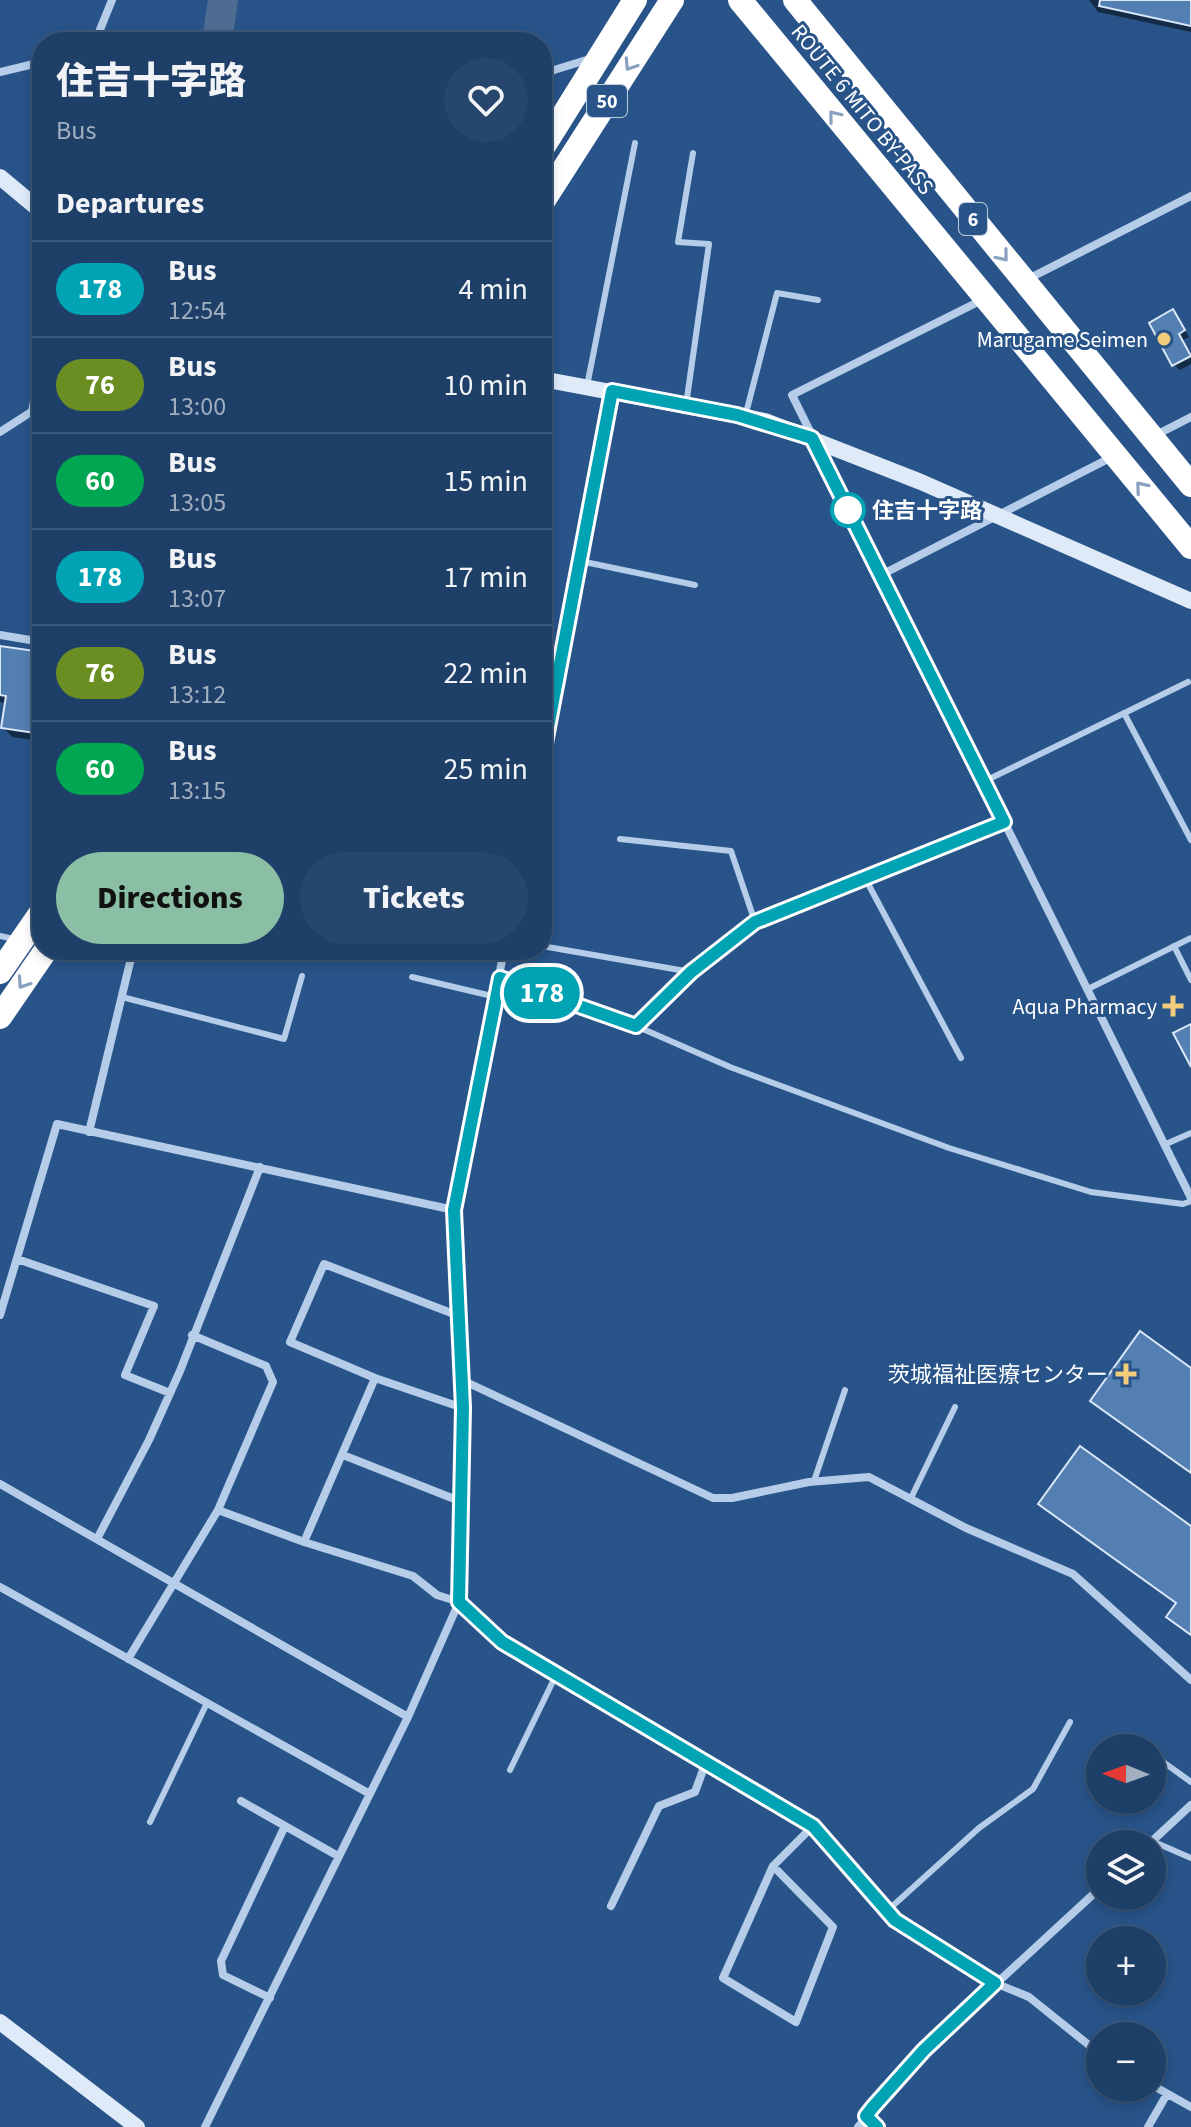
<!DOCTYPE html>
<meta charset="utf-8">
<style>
body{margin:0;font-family:"Source Sans 3","Noto Sans JP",sans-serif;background:#26466d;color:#f1f3f6;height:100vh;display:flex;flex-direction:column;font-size:30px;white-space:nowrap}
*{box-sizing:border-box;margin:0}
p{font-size:26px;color:#a1afc0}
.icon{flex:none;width:44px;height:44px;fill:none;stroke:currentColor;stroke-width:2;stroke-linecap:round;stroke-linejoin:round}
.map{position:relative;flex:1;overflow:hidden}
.drawer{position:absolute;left:32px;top:32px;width:520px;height:928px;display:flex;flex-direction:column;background:#1e3f67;border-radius:32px;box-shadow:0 4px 12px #0003,0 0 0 2px #3c587b}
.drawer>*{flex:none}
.badge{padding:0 16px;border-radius:26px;font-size:28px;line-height:52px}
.needle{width:52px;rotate:271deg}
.controls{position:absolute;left:1086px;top:1734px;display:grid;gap:16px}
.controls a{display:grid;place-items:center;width:80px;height:80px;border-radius:50%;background:#1e3f67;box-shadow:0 4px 12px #0003,0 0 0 2px #3c587b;font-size:40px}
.map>.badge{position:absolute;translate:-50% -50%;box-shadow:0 0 0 4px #fff}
h2{padding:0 24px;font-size:30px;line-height:72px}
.round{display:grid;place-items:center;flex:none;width:84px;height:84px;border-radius:42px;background:#26466d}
.head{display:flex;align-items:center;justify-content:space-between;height:136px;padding:0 24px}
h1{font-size:38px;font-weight:800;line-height:60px}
.cta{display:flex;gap:16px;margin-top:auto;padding:16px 24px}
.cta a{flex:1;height:92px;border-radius:48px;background:#8abfa5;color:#111;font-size:32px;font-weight:800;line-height:92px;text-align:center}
.cta a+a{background:#26466d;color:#f1f3f6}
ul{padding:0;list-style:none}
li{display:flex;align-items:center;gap:24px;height:96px;padding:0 24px;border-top:2px solid #3c587b}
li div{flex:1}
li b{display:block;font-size:30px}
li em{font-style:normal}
li .badge{min-width:88px;font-weight:700;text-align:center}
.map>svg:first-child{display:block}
</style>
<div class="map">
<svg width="1191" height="2127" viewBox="0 0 1191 2127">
<rect width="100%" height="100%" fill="#285489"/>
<!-- shadow -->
<path fill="#0007" d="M1089,0H1191V32L1098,12Z
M1173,312L1189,337L1183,340L1191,354V364L1180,370L1174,365Z
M0,646L42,654V741L12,737L3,727L7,703L0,702Z
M1191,1370V1475L1093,1401Z
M1041,1504L1191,1528V1636L1169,1617L1177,1605Z"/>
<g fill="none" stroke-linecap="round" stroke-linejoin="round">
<!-- river -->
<path stroke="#4e6c92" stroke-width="30" d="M217,42L223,0"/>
</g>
<!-- building -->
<path fill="#547fb2" stroke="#d9e7f7" stroke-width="2" d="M1100,0H1191V26L1099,6Z
M1173,309L1185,330L1179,334L1191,356L1172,366L1149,323Z
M0,646L42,652V734L1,728L6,696L0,695Z
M1191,1024V1067L1173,1033Z
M1140,1331L1191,1368V1473L1090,1401Z
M1080,1446L1191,1526V1635L1166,1617L1176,1603L1038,1504Z"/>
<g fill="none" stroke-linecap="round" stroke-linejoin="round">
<!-- lane -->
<path stroke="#b5cde9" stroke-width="6" d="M587,386L635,143
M686,405L709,244L678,242L693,153
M31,412L42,349
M745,417L777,293L818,300
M580,561L695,585
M1124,713L1191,840
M985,781L1188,682
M620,839L731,851L755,922
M865,878L961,1058
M0,936L14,939
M542,946L691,972
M1174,946L1191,980
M412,977L496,997
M500,978L636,1026L730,1067L949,1148L1091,1192L1183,1204L1191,1201
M1088,989L1191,938
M122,997L284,1039L302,976
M636,1026L691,972L755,922L1004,822
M1166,1144L1191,1133
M814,1481L845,1390
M911,1498L955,1407
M1130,1739L1143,1748
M1152,1754L1191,1782
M510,1770L557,1673
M150,1822L207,1703
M1152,1841L1191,1858
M887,1911L979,1828L1033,1789L1070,1722"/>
<!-- street -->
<path stroke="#b5cde9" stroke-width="8" d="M95,42L112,0
M0,72L42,62
M542,78L554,70L593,58
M1028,279L1191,196
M982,300L792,395L1191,1198
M0,432L42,405
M1156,435L1191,417
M881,575L1112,457
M0,635L42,642
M542,759L611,392
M89,1132L133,950
M17,1259L154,1306L125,1375L170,1393
M0,1315L57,1124L454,1210
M459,1316L324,1264L290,1342L375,1378L463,1408
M462,1380L713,1498H732L809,1482L869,1477L966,1528L1073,1574L1191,1680
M343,1455L462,1502
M0,1484L408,1717
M218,1510L304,1542L413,1576L437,1595L459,1602L502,1642L813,1826L895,1920L995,1983L1029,1997L1100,2054
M97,1539L149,1440L180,1371L260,1167
M304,1542L375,1378
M0,1587L370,1794
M128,1659L218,1510L273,1382L266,1366L192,1335
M241,1801L338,1856
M1149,1844L1191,1805
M773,1866L833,1927L796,2022L723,1978L773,1866L813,1826
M611,1906L659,1806L695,1792L706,1762
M270,1998L223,1975L221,1961L285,1826
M1152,2085L1191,2107
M866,2116L877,2127
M205,2127L408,1717L459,1602L463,1408L454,1210L504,950
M858,2127L924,2050L1100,1888
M1148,2127L1167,2094"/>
<!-- secondary -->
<path stroke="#dfeaf8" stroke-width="16" d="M0,177L42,212
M542,379L765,421L921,482L1191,601
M0,2022L137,2127"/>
<!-- highway -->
<path stroke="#fff" stroke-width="24" d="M740,0L1191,547
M795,0L1191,485
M542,149L635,0
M542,203L672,0
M0,972L42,911
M0,1017L46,950"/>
</g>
<!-- one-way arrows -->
<defs><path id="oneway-chevron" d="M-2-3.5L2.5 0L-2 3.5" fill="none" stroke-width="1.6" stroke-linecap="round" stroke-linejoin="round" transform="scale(2)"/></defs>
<g stroke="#89a1be">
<use href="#oneway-chevron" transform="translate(630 65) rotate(123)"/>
<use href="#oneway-chevron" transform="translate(834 116) rotate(-129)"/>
<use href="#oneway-chevron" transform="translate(1003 256) rotate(51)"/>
<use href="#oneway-chevron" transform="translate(1141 487) rotate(-130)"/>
<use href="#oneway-chevron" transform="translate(23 983) rotate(124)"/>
</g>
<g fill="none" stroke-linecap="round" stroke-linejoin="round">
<!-- line casing -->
<g stroke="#fff" stroke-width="18">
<path id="line" d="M542,759L612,391L737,415L812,438L1004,822L755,922L691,972L636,1026L500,978L454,1210L463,1408L459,1602L502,1642L813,1826L895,1920L995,1983L924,2050L873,2107L866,2116L877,2127"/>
</g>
<!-- line -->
<use href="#line" stroke="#00a3b4" stroke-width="12"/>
</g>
<!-- markers -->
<g fill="#f1cd7b" stroke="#285489" stroke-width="3">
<circle cx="1164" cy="339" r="8"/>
<path d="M1169 994h8v8h8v8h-8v8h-8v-8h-8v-8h8z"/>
<path d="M1122 1362h8v8h8v8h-8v8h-8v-8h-8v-8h8z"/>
</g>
<circle fill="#fff" stroke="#00a3b4" stroke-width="4" cx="848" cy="510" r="16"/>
<g text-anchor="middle" stroke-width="6" stroke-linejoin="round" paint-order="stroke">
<!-- shield labels -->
<g fill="#285489" stroke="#beccdc" stroke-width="2">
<rect x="587" y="85" width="40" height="32" rx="6"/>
<rect x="959" y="203" width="28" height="32" rx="6"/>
</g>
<g font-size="20" font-weight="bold" fill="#fff">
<text x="607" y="108">50</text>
<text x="973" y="226">6</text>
</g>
<!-- street labels -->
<g font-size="22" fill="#fff" stroke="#285489">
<text transform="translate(863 109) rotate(51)" y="8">ROUTE 6 MITO BY-PASS</text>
</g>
<!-- poi labels -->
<g font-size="22" fill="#fff" stroke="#285489" text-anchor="end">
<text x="1148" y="347">Marugame Seimen</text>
<text x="1157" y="1014">Aqua Pharmacy</text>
<text x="1108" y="1382">茨城福祉医療センター</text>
</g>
<!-- stop labels -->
<g font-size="22" font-weight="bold" fill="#fff" stroke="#285489" text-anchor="start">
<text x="872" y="518">住吉十字路</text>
</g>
</g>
</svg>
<div class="controls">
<a><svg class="needle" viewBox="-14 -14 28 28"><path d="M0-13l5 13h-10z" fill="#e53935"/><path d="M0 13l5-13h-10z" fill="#a1afc0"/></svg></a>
<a><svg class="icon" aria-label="layers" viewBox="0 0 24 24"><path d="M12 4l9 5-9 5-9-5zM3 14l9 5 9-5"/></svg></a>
<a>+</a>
<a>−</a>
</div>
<b class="badge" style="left:542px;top:993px;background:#00a3b4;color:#fff">178</b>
<section class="drawer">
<div class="head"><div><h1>住吉十字路</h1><p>Bus</p></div><a class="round"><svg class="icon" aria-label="heart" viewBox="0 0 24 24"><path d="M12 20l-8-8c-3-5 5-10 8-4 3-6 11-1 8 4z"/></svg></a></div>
<h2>Departures</h2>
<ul>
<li><span class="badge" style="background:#00a3b4;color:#fff">178</span><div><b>Bus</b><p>12:54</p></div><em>4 min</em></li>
<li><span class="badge" style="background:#6b8e23;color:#fff">76</span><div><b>Bus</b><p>13:00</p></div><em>10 min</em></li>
<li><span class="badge" style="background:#00a651;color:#fff">60</span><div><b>Bus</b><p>13:05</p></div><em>15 min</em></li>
<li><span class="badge" style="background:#00a3b4;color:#fff">178</span><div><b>Bus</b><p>13:07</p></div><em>17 min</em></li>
<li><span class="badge" style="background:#6b8e23;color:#fff">76</span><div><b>Bus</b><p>13:12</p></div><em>22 min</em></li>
<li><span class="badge" style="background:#00a651;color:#fff">60</span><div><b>Bus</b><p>13:15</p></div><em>25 min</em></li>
</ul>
<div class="cta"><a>Directions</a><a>Tickets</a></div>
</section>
</div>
